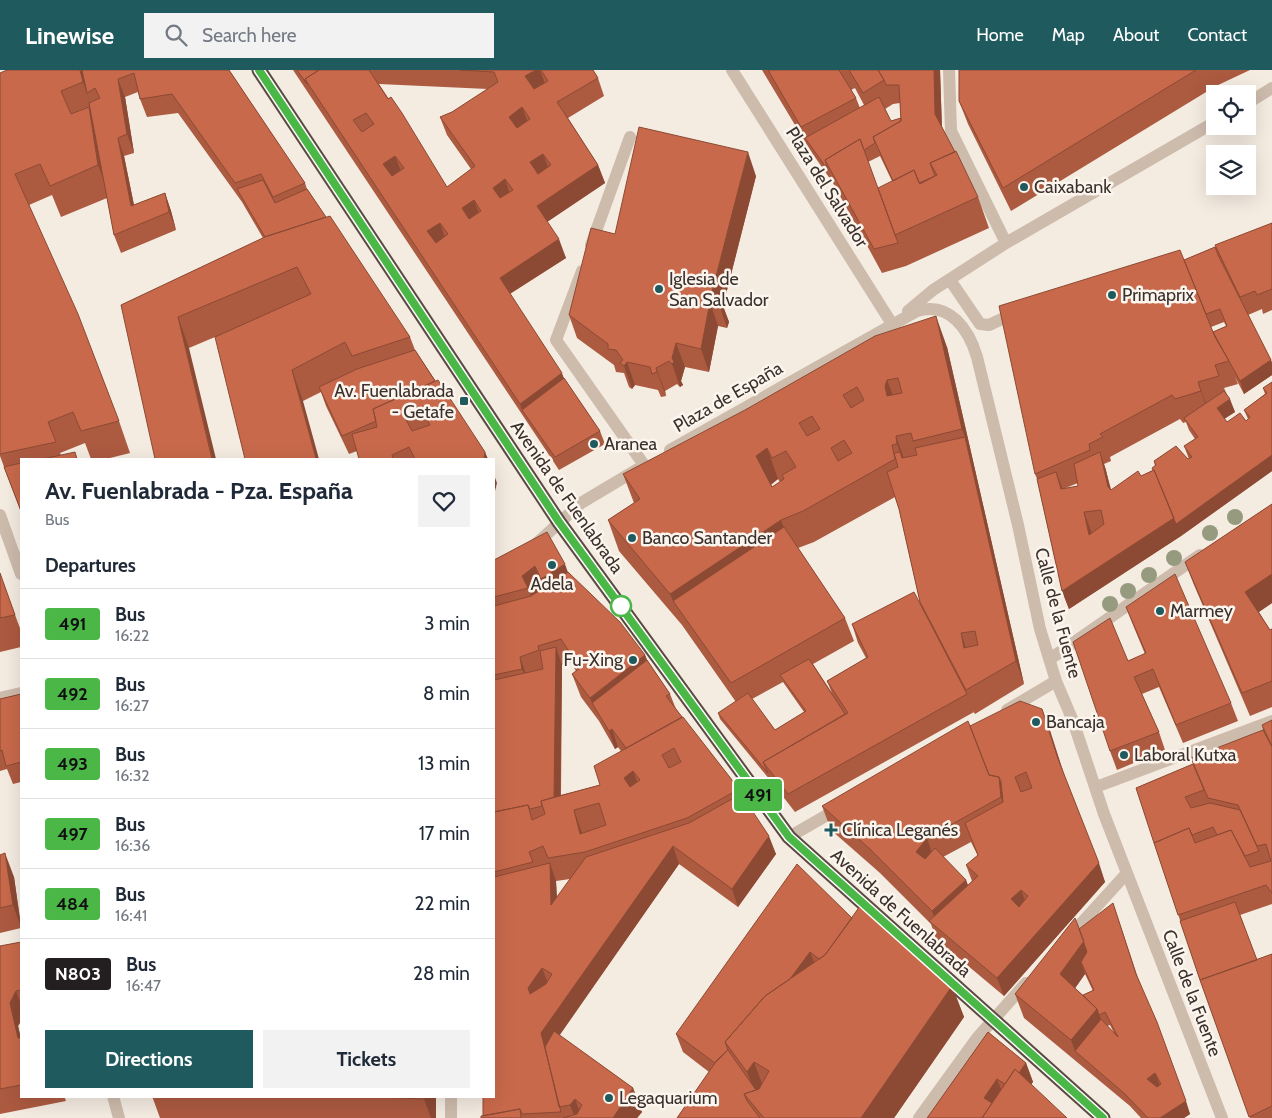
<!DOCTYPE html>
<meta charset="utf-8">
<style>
body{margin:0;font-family:Cabin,sans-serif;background:#f2f2f3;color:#1f2937;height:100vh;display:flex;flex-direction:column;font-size:19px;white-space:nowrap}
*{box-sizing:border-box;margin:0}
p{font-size:16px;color:#747a83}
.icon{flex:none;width:28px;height:28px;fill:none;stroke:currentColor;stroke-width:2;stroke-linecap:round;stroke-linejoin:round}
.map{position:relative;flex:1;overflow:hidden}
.panel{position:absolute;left:20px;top:388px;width:475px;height:640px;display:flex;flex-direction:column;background:#fff;border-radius:0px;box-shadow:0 5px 20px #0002}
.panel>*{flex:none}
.badge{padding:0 10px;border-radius:4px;font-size:18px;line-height:32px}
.buttons{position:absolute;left:1206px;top:15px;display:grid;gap:10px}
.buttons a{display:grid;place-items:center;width:50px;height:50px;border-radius:0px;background:#fff;box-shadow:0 5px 20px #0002;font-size:25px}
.map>.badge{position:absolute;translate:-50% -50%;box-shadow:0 0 0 2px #fff}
h2{padding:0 25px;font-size:19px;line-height:45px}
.round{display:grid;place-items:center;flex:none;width:52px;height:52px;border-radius:0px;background:#f2f2f3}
.head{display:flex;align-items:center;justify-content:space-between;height:85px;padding:0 25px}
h1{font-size:24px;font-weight:700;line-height:38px}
.button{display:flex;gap:10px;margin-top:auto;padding:10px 25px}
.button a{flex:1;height:58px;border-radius:0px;background:#1f5a5e;color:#fff;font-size:20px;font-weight:700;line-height:58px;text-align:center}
.button a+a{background:#f2f2f3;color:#1f2937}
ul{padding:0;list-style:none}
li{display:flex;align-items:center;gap:15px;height:70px;padding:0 25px;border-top:1px solid #e0e1e3}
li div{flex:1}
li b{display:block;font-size:19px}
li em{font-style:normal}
li .badge{min-width:55px;font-weight:700;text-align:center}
header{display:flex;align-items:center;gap:30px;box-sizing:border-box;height:70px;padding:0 25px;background:#1f5a5e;color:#fff}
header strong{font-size:24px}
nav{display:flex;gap:28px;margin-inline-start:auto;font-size:18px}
.search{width:350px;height:45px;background:#f2f2f3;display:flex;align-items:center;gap:12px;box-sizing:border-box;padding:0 18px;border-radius:0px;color:#747a83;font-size:19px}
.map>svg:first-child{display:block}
</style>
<header>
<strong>Linewise</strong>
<div class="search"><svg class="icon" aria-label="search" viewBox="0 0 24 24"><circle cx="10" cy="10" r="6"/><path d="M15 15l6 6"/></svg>Search here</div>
<nav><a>Home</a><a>Map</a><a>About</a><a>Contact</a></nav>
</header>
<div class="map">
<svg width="1272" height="1048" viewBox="0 0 1272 1048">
<rect width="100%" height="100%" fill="#f4ebe1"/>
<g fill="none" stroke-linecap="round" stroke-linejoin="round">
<!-- minor -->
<path stroke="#cdbbac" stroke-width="12" d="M732,0L892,254
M949,0L951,61L1006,173
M1248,33L1272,18
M591,175L630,67
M582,201L556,270L644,395
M950,210L980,254L989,255L1004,248
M908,241L933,220L1006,173L1215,52
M670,380L917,241C950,231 969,260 977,287L1018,455L1040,559L1056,611L1073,651L1104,744L1222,1048
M0,445L21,504
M536,474L581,433L638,399
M1050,589L1200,485
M0,628L21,623
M1007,640L1056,611
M1096,717L1272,651
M789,767L841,737
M1067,869L1127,803
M113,1026L119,1048
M451,1048V1026
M919,1048L977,968L1026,913"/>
<!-- highway -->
<path stroke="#5c4a42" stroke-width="15" d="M259,0L559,452L789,767L1103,1048"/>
</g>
<!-- trees -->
<g fill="#969b7f">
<circle cx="1235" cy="447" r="8"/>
<circle cx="1210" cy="463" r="8"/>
<circle cx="1174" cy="488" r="8"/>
<circle cx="1149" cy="505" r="8"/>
<circle cx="1128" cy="521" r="8"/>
<circle cx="1110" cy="534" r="8"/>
</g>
<!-- wall -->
<path fill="#ac5a40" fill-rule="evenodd" d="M229,0L305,113L307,119L326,147L410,267L415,280L488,389H359L357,381L349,384L326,336L321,322L303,331L215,267L189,278L121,235L263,168L242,132L178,43L147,47L140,29L138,22L125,27L134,83L124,86L134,135L165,123L171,141L176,160L121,183L114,165L107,128L61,147L52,125L29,135L119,351L130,383L106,389H91L85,373L60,383L61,385L77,389H21V442L0,386V3Z
M293,0H593L598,8L604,26L568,48L598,95L605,113L547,152L566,188L510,224L564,308L600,361L605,374L559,400ZM379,14L488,19L452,42L440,47L447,65L471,99L447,117Z
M762,0H940L942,57L978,127L989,158L906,196L882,203L833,113L810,80ZM855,18L864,35L860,38L856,28L851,20ZM900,33L901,48L891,51L885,39L893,34ZM880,86L892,111L895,165L868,92Z
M959,0H1250L1216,16L1011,141L968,54L959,31Z
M756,106L723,236L729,252L727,258L718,256L709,302L685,297L681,311L683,315L680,317L677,314L665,321L666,326L661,327L658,320L635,315L632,319L629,317L624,303L616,302L614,295L577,268L569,245L615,164Z
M1272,153V240L1263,244L1262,239L1248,245L1271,290L1272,293V305L1244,324L1235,307L1238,314L1224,318L1235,342L1224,349L1227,352L1246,351L1248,349L1244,340L1265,324L1263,318L1272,312V401L1181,466L1069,539L1062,521L1037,409L1035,404L1184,190ZM1224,252L1226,256L1213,262L1211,257ZM1180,349L1183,353L1186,352L1189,360L1195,369L1184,376L1189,389L1154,391L1155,396L1153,400L1141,406L1111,420V419L1104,394L1111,391L1110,387ZM1078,413V416L1063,419Z
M947,277L1024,614L975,644L973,641L974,642L795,742L770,710L720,649L718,643L736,632L682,555L619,481L608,450L634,433L623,404ZM778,409L780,412L772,417L771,415ZM895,427L899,439L920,532L922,537L852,554L858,573L866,588L827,611L832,623L813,594L854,571L845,548L798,478L814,472ZM783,612L804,642L775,660L752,629Z
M1272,434V533L1259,542L1270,560L1272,559V637L1250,646L1194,515L1185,492Z
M494,490L568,502L645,585L647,590L670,624L676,639L739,719L741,724L776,784L738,837L679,794L559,965L633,1018L642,1042L637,1048H481L483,1046L494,1026ZM570,592L576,601L572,604L581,627L599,651L615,679L618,677L621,681L600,715L561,725L562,595ZM570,809L557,828L556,811Z
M0,504L21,561V577L0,582Z
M1126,537L1231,633L1238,651L1183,673L1159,617L1142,624L1159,662L1165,680L1117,700L1110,681L1128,591L1145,584L1133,555Z
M21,624V712L13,714L7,699L0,701V629Z
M1042,639L1063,702L1105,812L1004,926L936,869L931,854L880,803L831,760L822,736L970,656ZM971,772L978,786L966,795L972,811L968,815L966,810L943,787Z
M1262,655L1272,676V834L1240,845L1257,890L1272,884V1048H1250L1200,910L1136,718L1193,694L1263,660Z
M0,785L14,807L21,855V858L0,863Z
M1113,833L1138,908L1190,1044L1184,1048H1141L1130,1036L1024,948L1015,924L1084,872ZM1085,904L1093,921L1083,925L1075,918ZM1110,955L1114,963L1107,956Z
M852,848L952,916L964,947L894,1048H677L709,1002L683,982L676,964Z
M21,872V951L18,956L21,968V1026H64L66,1031L0,1044V876Z
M988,962L1026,993L1033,1012L1031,1014L927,1048Z
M152,1026H436V1048H160Z"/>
<!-- shaded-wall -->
<path fill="#8c4a34" d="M80,0H84L87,23L94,44L83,12Z
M536,0H540L546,16L532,25L525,6Z
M934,0H940L942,62L935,44Z
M118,9L125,27L134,83L127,64Z
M89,37L100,68L110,126L98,95Z
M522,37L529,55L516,65L509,47Z
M118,68L124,86L138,155L131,136Z
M748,82L756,106L723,236L729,252L727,258L719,234L711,226Z
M543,84L550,102L537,111L530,92Z
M395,86L402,104L390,113L383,94Z
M598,95L605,113L544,154L537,136Z
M505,109L511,128L499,136L493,118Z
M165,123L171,141L176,160L169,142Z
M474,130L481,148L469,156L462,138Z
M440,153L446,171L434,179L427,161Z
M559,169L566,188L506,226L500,208Z
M710,232L718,256L709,302L701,279Z
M936,246L947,277L1024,614L1016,591L965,367L962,359Z
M178,247L189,278L216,389H212Z
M676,273L685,297L681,311L683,315L680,317L672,294V288Z
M1271,290L1272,293V305L1244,324L1240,311Z
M627,292L635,315L632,319L624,296Z
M656,298L665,321L666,326L657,302Z
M292,300L303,331L319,389H316Z
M562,303L568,321L522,340L520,334Z
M887,310L899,341L887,326L885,316Z
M1198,312L1207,336L1209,345Z
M1230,329L1235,342L1221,351L1217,338Z
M896,366L907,397L902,388L897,374Z
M767,378L778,409L767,417L756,386Z
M485,382L488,389H484Z
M1100,382L1106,400L1114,435L1108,417Z
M1272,385V401L1181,466L1176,454Z
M1056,402L1063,420L1061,419Z
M494,405L497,413L494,425Z
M1084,442L1091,461L1095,483L1089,465Z
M1174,448L1181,466L1069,539L1062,521Z
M781,450L793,481L673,531L670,524Z
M565,494L576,525L552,540L541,509Z
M535,496L546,527L535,536L528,518L522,506Z
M1272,504V533L1254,545L1245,522Z
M961,563L969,587L964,578Z
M556,577L562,595L560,751L554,733Z
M645,585L654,608L592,633L590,628Z
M520,587L528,610L531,622L522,599Z
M1042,639L1049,657L1065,707L1058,689Z
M612,659L618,677L615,679L609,661Z
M633,701L642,724L633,731L624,708Z
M999,707L1007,730L1009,751L1001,727Z
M574,740L582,763L580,764Z
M769,766L776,784L738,837L732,819Z
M927,768L935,792L924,806L916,782Z
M673,776L679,794L548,982L562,1037L541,963Z
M5,783L14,807L21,857L13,835Z
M550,793L556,811L558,854L551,835Z
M1099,793L1105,812L1004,926L997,908Z
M966,810L974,834L939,859L932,841Z
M1021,820L1028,838L1018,847L1011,829Z
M1084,871L1092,894L1081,892L1085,904L1069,927L1060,904Z
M810,882L817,900L785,916Z
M542,898L549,916L536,943L528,918Z
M952,916L964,947L894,1048H861Z
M16,921L21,935V951L18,956L21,969L18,968L10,933Z
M1097,939L1106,962L1075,981L1071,970Z
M754,992L766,1024L757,1028L747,1002Z
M1026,993L1033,1012L1016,1035L1009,1016Z
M1155,1003L1160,1016L1152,1021L1147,1009Z
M997,1009L1004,1027L996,1038L984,1028Z
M633,1018L642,1042L637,1048H613Z
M424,1026H436V1048H431L424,1029Z
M575,1029L582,1048H575L570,1035Z
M1186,1031L1190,1044L1184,1048H1160Z"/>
<!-- building -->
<path fill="#c8694b" stroke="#8c4a34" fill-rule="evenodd" d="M7,0H80L83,12L61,21L71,44L89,37L98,95L50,116L40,94L15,104L78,244L119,351L81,361L73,342L48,352L56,372L0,384V3Z
M82,0H229L305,113L273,127L261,104L235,113L172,24L140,29L134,3L118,9L127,64L118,68L131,136L165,123L169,142L114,165L89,33L100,28L95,18L87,23Z
M297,0H319L305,9L307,14Z
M319,0H369L388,29L391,27L402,43L447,117L475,96L440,47L452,42L498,12L494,2L460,0H536L525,6L534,19L548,11L541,0H593L598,8L557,32L598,95L537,136L559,169L500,208L562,303L520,334L305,9ZM522,37L530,49L517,58L509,47ZM366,43L374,54L362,62L353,50ZM543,84L551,95L538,104L530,92ZM395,86L404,98L392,106L383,94ZM505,109L513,120L500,128L493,118ZM474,130L481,141L469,149L462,138ZM440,153L448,164L436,173L427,161Z
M768,0H839L856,28L801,57Z
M849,0H878L884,10L863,23Z
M878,0H934L935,44L955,82L930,93L935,106L919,113L914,100L893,111L873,67L901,51L899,15H886L884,10Z
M959,0H1196L1003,118L959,31Z
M879,27L891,51L901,48V51L873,67L875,73L864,80L860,69L825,90L828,100L805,68Z
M639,57L748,82L711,226L720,228L719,234L710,232L701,279L676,273L672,288L674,292L672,294L669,291L656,298L657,302L652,304L650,297L627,292L624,296L620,293L623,290L616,280L608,279V274L569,245L591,158L615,164Z
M860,69L898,173L874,179L825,90Z
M956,81L978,127L895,165L878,118L914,100L920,114L937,105L930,93Z
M263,110L275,133L307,119L326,147L265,167L237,119Z
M330,146L410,267L352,286L345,272L292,300L316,389H245L215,267L311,224L297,197L178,247L212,389H155L121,235L267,166Z
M1272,153V219L1257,225L1255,221L1240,227L1215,175Z
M1215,177L1218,185L1271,290L1240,311L1213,262L1227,256L1220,239L1206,244L1184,190Z
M1180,180L1215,267L1229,291L1215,295L1219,306L1198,312L1201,321L1175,329L1172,325L1100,364L1103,367L1089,374L1090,380L1035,404L999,236Z
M936,246L962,359L913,371L911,363L896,366L897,374L892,375L895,389L803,441L781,450L670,524L608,450L640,429L623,404L745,340L875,266ZM898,308L902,323L887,326L885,316L887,310ZM857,317L864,330L851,338L843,325ZM812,346L820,359L807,366L799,353ZM844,370L852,383L838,391L831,378ZM767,378L772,388L786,381L796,397L782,405L784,409L772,417L756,386Z
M415,280L435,311L373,339L376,351L342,366L319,317L357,299Z
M564,308L600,361L555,387L522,340Z
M438,310L485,382L484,389H415L409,377L392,385L393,389H359L352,364L377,357L373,339ZM420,336L430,355L412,361L403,344Z
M1272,312V385L1176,454L1154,400H1153L1152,398L1156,395L1154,391L1176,376L1188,389L1192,387L1184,376L1198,367L1184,348L1224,321L1230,329L1217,338L1227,352L1240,343L1246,351L1250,347L1244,340L1267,323L1263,318Z
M965,367L1016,591L966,620L920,532L899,439L887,402L898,397L894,383L900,382L902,388L917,385L915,378ZM975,561L978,575L964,578L961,563Z
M75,382L77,389H43Z
M1100,382L1108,417L1111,420L1138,401L1141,406L1154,400L1174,448L1062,521L1037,409L1056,402L1061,419L1078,416L1074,394ZM1101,440L1104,454L1089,465L1084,442Z
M21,393V441L4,397Z
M1272,434V504L1245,522L1270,560L1272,559V611L1242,623L1185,492Z
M784,457L845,548L731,613L673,531Z
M547,462L565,494L541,509L535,496L522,506L528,518L494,527V490Z
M568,502L620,552L645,585L590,628L572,604L580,598L561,569L538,576L539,580L520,587L522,599L494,605V536L531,526Z
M0,503L15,545L0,548Z
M1175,504L1231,633L1176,655L1153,599L1134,607L1159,662L1110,681L1073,572L1110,548L1128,591L1146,583L1126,537Z
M914,522L967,624L788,724L763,692L848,643L827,611L868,587L852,554Z
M556,577L554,727L541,731L542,736L530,739L528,735L494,742V610L543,599L540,581Z
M809,589L845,644L763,692L768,703L718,643L748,623L775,660L806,641L780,605Z
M647,590L670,624L666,626L682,647L626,678L612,659L609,661L592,633Z
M21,624V692L6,696L2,680L0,681V629Z
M1020,631L1042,639L1058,689L1099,793L997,908L929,851L978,806L966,795L978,785L965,753L1003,732L1001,712L999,707L989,705L970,656ZM1026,702L1032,718L1021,722L1015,707ZM1021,820L1028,826L1019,837L1011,829Z
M683,647L739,719L687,748L585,782L548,788L543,776L529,782L533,792L494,802V742L528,735L532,750L545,744L541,731L600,715L594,696ZM674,678L681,692L669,698L662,685ZM633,701L640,710L630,717L624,708ZM599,733L606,755L580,764L574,740Z
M1272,650V676L1262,655Z
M968,651L989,705L999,707L1001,727L927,768L916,782L925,789L935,778L966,810L932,841L871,780L822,736Z
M1263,660L1272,677V823L1266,815L1178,845L1154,773L1189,758L1195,773L1231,760L1250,797L1271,791L1266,774L1257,776L1238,735L1208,728L1191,688Z
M1193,694L1204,720L1185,727L1191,738L1210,733L1240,740L1259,781L1245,786L1231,760L1217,765L1213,757L1192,765L1189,758L1154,773L1136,718Z
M741,724L769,766L732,819L673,776L541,963L561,1042L522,1044L520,1039L483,1046V1026H494V807L550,793L551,835L586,787L689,753ZM542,898L552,904L546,914L530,924L528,918Z
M5,783L13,835L0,838V785Z
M797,794L852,848L825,885L819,889L810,882L790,909L765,926L725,972L728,980L715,993L676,964Z
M1235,832L1257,890L1200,910L1180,851Z
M1113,833L1136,904L1157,952L1186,1031L1160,1048H1148L1125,1024L1075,981L1101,949L1118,967L1105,942L1099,945L1097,939L1083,925L1094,920L1081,892L1087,882L1079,859ZM1155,1003L1161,1014L1157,1017L1147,1009Z
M860,836L952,916L861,1048H764L744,1024L759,1019L769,1001L754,992L747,1002L725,972L765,926L825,885Z
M1075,848L1084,871L1060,904L1097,939L1071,970L1015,924Z
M21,872V920L16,921L10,933L18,968H21V1015L0,1019V876Z
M1272,884V1036L1249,1047L1200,910Z
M554,961L633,1018L613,1048H563L577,1044L582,1035L575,1029L570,1035L559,1037L545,977Z
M988,962L1026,993L1019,1003L1015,999L1005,1014L997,1009L984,1028L992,1033L982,1048H927Z
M728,980L756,1020L744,1024L747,1031L760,1048H677L717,990Z
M1015,999L1067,1048H982Z
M355,1026H424V1029Z
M520,1039L521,1048H481V1046Z"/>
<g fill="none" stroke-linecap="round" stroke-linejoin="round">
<!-- line casing -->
<g stroke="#fff" stroke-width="11">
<path id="line" d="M259,0L559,452L789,767L1103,1048"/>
</g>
<!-- line -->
<use href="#line" stroke="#4ab747" stroke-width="8"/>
</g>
<!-- markers -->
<g fill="#1f5a5e" stroke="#fbf5ee" stroke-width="2">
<circle cx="1024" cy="117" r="5"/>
<circle cx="659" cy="219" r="5"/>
<circle cx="1112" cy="225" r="5"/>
<rect x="459" y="326" width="10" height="10" rx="2.5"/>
<circle cx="594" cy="374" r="5"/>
<circle cx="632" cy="468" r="5"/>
<circle cx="552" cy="495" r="5"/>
<circle cx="1160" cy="541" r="5"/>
<circle cx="633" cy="590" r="5"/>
<circle cx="1036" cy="652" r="5"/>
<circle cx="1124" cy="685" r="5"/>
<path d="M828.5 752.5h5v5h5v5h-5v5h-5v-5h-5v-5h5z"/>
<circle cx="609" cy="1028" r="5"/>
</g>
<circle fill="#fff" stroke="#4ab747" stroke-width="2.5" cx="621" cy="536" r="10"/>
<g text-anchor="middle" stroke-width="5" stroke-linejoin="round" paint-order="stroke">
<!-- street labels -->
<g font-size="18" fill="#3b302b" stroke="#fbf5ee">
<text transform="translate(827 117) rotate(58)" y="6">Plaza del Salvador</text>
<text transform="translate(728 327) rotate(-30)" y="6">Plaza de España</text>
<text transform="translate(567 427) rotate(55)" y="6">Avenida de Fuenlabrada</text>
<text transform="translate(1058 543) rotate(75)" y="6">Calle de la Fuente</text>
<text transform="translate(901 843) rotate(42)" y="6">Avenida de Fuenlabrada</text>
<text transform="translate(1192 923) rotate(69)" y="6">Calle de la Fuente</text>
</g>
<!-- poi labels -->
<g font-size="18" fill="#3b302b" stroke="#fbf5ee" text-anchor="start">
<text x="1034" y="123">Caixabank</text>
<text x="669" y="215">Iglesia de<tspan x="669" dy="21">San Salvador</tspan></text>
<text x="1122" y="231">Primaprix</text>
<text x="454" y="327" text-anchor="end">Av. Fuenlabrada<tspan x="454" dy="21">- Getafe</tspan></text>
<text x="604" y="380">Aranea</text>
<text x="642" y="474">Banco Santander</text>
<text x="552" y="520" text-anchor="middle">Adela</text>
<text x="1170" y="547">Marmey</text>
<text x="623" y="596" text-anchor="end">Fu-Xing</text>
<text x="1046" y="658">Bancaja</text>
<text x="1134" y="691">Laboral Kutxa</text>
<text x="842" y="766">Clínica Leganés</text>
<text x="619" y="1034">Legaquarium</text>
</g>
</g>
</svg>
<div class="buttons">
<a><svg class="icon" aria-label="locate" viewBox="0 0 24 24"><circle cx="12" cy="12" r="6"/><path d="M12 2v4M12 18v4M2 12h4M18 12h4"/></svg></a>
<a><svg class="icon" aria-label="layers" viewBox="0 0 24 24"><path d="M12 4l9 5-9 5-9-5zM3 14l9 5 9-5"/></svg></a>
</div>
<b class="badge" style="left:758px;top:725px;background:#4ab747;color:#111">491</b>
<section class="panel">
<div class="head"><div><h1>Av. Fuenlabrada - Pza. España</h1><p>Bus</p></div><a class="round"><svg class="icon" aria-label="heart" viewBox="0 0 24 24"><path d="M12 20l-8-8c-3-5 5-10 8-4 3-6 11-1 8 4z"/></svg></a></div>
<h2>Departures</h2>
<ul>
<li><span class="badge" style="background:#4ab747;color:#111">491</span><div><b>Bus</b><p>16:22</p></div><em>3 min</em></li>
<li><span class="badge" style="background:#4ab747;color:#111">492</span><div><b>Bus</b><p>16:27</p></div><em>8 min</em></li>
<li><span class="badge" style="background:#4ab747;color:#111">493</span><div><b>Bus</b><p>16:32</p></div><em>13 min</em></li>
<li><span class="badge" style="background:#4ab747;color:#111">497</span><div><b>Bus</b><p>16:36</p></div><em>17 min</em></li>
<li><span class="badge" style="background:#4ab747;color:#111">484</span><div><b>Bus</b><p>16:41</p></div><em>22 min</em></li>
<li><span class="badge" style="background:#231f20;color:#fff">N803</span><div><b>Bus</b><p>16:47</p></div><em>28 min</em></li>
</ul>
<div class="button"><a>Directions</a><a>Tickets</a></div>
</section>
</div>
